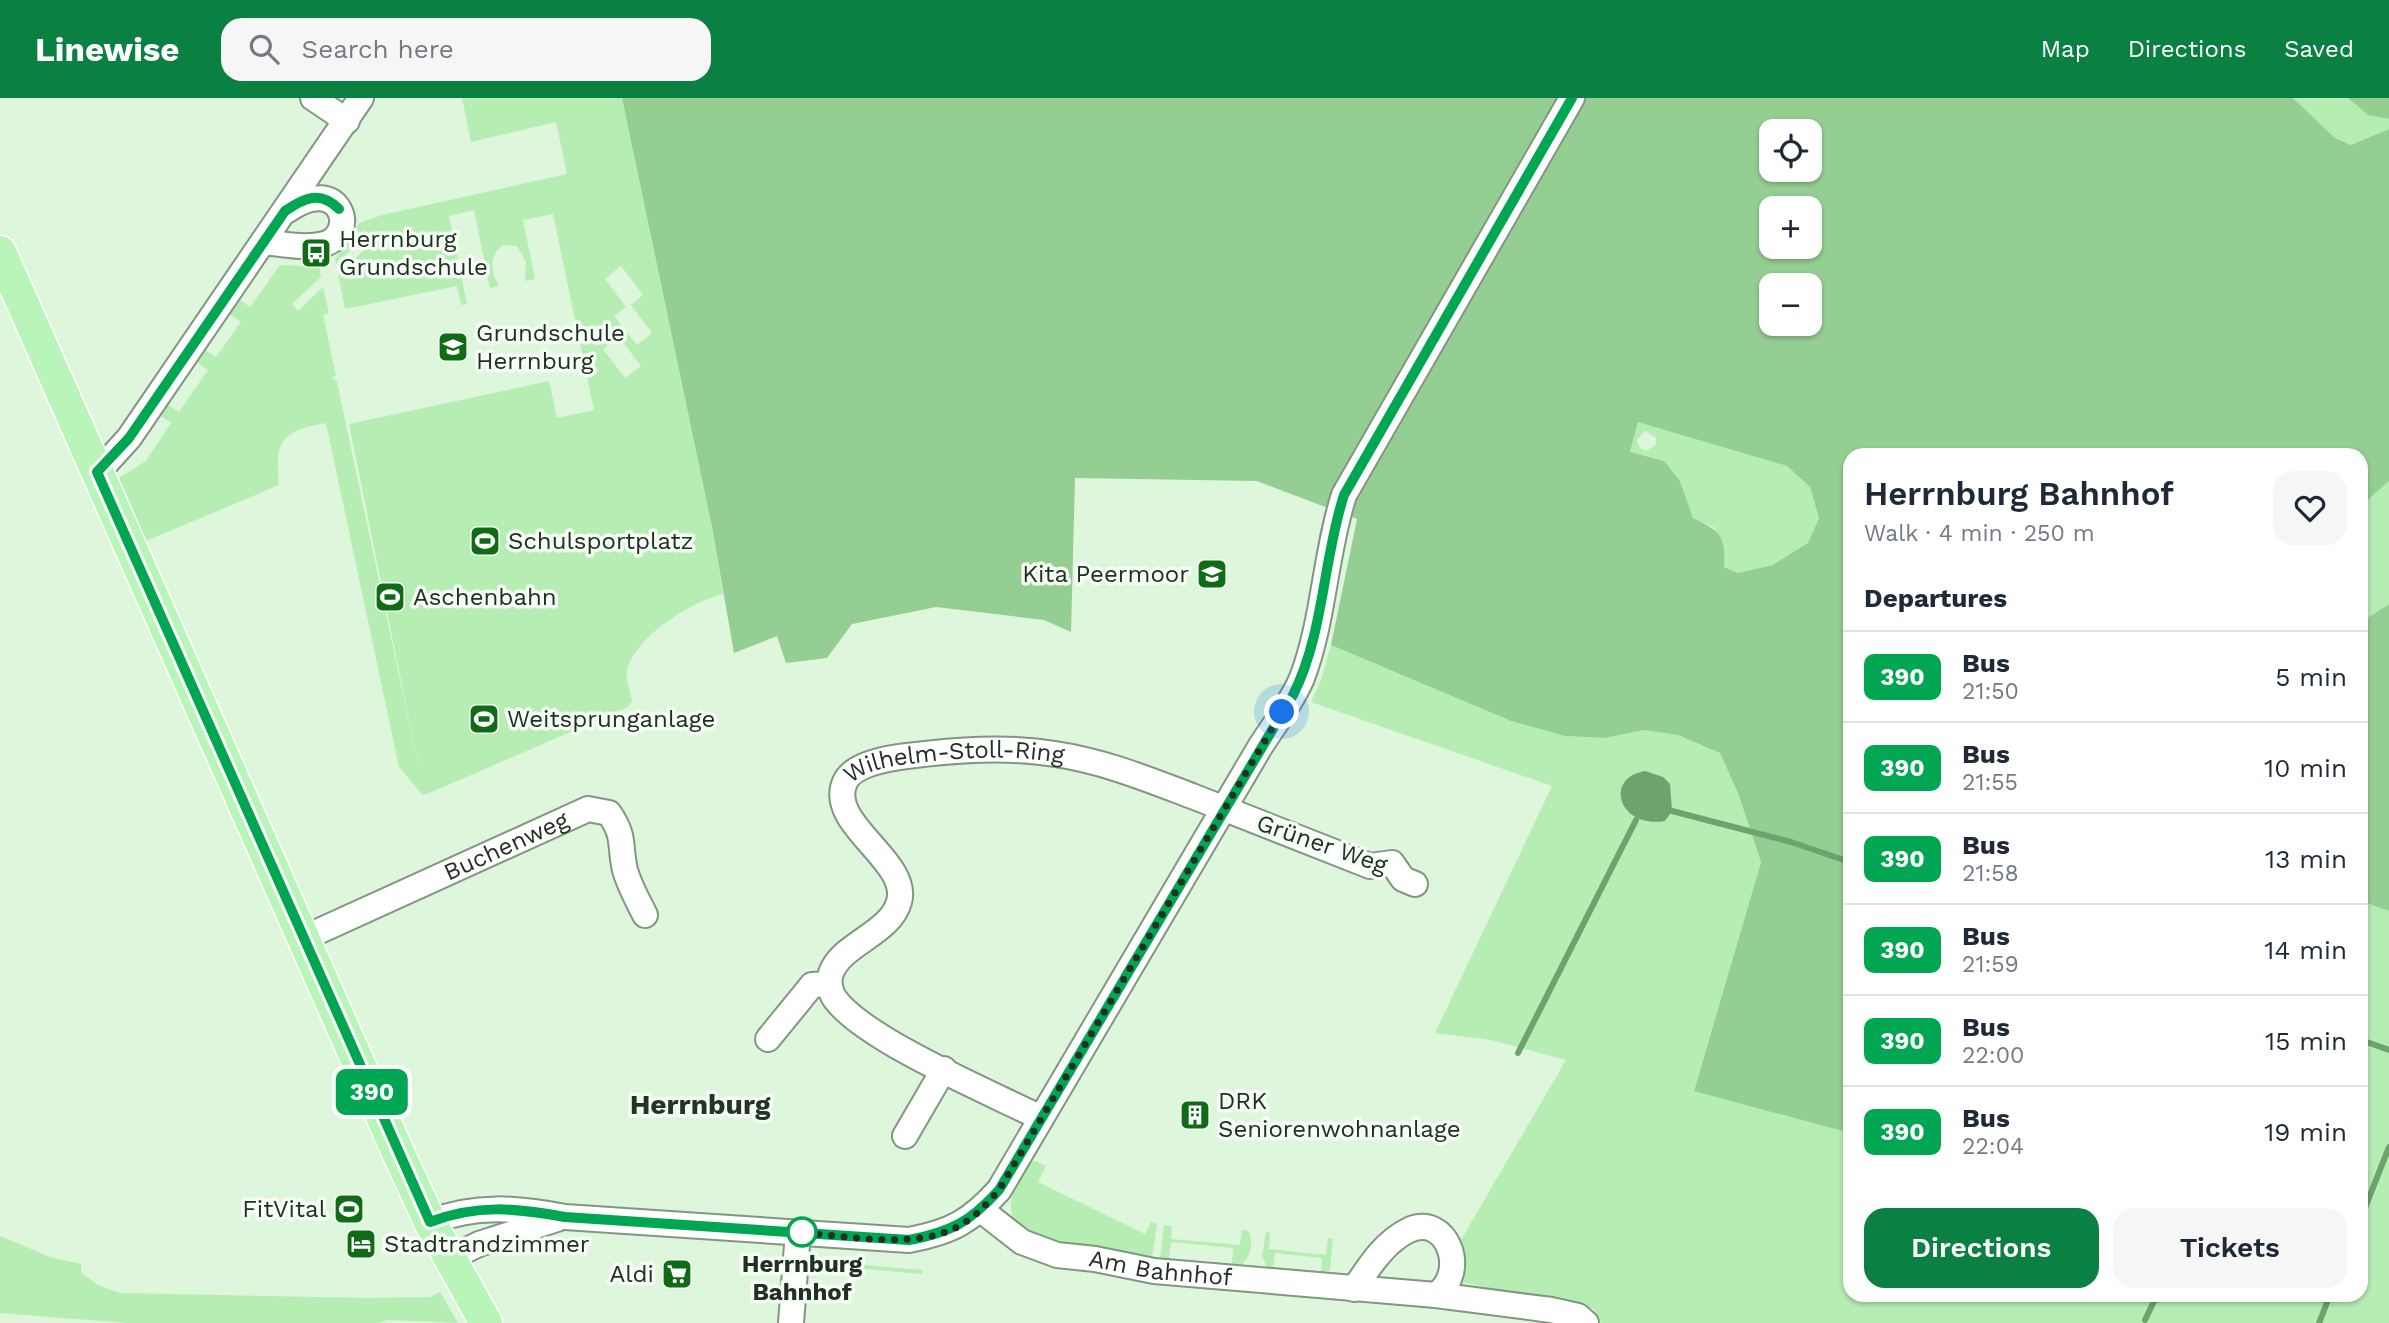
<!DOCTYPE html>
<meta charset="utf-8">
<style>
body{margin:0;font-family:"Work Sans",sans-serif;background:#f6f6f7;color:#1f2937;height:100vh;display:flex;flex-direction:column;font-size:26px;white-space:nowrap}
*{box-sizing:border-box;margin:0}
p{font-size:23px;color:#747a83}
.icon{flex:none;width:38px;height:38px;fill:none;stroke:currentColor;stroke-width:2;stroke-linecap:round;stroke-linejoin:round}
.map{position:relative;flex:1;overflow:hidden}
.panel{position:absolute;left:1843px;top:350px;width:525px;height:854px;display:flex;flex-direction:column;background:#fff;border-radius:21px;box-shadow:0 2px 5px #0004}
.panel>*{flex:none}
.badge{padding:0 14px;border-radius:10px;font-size:24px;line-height:46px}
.tools{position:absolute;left:1759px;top:21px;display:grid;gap:14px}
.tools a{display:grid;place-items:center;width:63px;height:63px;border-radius:14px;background:#fff;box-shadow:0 2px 5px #0004;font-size:35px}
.you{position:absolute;width:35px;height:35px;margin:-18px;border:5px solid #fff;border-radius:50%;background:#1a73e8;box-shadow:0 0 0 10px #1a73e833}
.map>.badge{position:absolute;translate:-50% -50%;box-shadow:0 0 0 4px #fff}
h2{padding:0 21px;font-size:26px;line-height:63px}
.round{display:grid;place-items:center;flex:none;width:74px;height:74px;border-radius:21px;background:#f6f6f7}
.overview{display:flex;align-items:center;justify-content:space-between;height:119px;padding:0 21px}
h1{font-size:33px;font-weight:600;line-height:52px}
.primary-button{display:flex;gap:14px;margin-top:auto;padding:14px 21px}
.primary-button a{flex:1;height:80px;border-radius:21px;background:#0b8043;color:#fff;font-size:28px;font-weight:600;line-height:80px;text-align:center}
.primary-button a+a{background:#f6f6f7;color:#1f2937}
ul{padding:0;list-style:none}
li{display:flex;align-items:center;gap:21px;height:91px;padding:0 21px;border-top:2px solid #e0e1e3}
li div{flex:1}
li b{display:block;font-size:26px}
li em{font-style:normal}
li .badge{min-width:77px;font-weight:700;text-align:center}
header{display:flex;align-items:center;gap:42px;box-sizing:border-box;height:98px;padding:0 35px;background:#0b8043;color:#fff}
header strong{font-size:33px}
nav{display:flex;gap:38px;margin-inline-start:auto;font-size:24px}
.search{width:490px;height:63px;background:#f6f6f7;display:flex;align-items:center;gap:18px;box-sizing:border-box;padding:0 24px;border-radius:21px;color:#747a83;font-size:26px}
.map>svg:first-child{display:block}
</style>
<header>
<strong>Linewise</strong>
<div class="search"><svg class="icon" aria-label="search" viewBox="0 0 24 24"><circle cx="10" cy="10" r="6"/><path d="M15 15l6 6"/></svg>Search here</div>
<nav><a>Map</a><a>Directions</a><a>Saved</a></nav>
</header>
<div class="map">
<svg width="2389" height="1225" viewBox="0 0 2389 1225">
<rect width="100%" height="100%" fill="#def6dc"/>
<!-- green -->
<path fill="#b6edb3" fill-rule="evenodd" d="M462,0H622L712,429L723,496C691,504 636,538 627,572C625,583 631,593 632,603L628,609L427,696H422L399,669L326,325C282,333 274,342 279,387L146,443L117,381L146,363L171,325L154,313L161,302L179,314L208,272L197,264L205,252L216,259L241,224L228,215L238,201L250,209L280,167L319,169L321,179L292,206L298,213L323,189L329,215L323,217L336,278L331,279L337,284L420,676L349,326L549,283L557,320L594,312L553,116L523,122L535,181L525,183L526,164L517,148L503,147C488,158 491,174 499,188L490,190L474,112L449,118L467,206L461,207L457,188L345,211L338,176L372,145L366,138L336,166L335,161L359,125L382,117L567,76L556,24L471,44ZM621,168L643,197L631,207L652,235L637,247L614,218L626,209L605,181ZM619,239L641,268L625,280L603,251Z
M2293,0H2348L2369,17L2389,21V31L2351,47L2335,40Z
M1638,323L1787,368L1810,389L1819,420L1808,446L1773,467L1738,475L1723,468L1715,430L1693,420L1680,383L1630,354ZM1645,333L1656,340V347L1646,353L1640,350L1637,342Z
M2389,383V506L2361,524V408Z
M1331,547L1511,623L1565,638L1605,640L1644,632L1678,637L1720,655L1738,695L1761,764L1694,992L1850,1035V1197H2361V803L2389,813V1225H1601L1594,1211L1461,1184L1464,1166L1461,1142L1566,962L1491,942L1435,935L1552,688L1311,604L1321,582Z
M1036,1063L1046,1068L1038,1084L1145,1136L1151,1124L1157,1126L1152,1159L1058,1149L1018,1131C1003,1106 1015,1088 1026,1065Z
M1164,1127L1172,1128L1171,1141L1240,1147L1242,1132L1248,1133C1254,1143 1251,1159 1241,1167L1232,1166L1233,1150L1171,1144L1169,1161L1160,1160Z
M1266,1134L1270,1135L1269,1151L1326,1157L1328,1140L1333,1141L1330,1172L1321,1175L1322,1160L1275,1155L1273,1170L1267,1169L1262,1158Z
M0,1138L50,1159L81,1166V1175L98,1187L120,1195L368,1200L430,1199L440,1194L458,1225L387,1222L379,1225H127L0,1215Z
M808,1162L922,1172V1176L808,1166Z"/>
<!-- forest -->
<path fill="#95ce92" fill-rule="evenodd" d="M622,0H1579L1583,3L1585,0H2293L2335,40L2351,47L2389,31V383L2361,408V357H1850V1035L1694,993L1761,764L1738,695L1720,655L1678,637L1644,632L1605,640L1565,638L1511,623L1331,547L1357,421L1257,383L1075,380L1071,534L1044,522L936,509L852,526L827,560L786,565L777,538L734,555L712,429ZM1771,33H1810V72H1771ZM1771,110H1810V149H1771ZM1771,187H1810V226H1771ZM1638,324L1787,368L1810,389L1819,420L1808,445L1773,467L1738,475L1724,469C1726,437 1720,433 1693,420L1680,383L1664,363L1630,354Z
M2348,0H2389V21L2368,17Z
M2389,506V813L2361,803V524Z"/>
<!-- water -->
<path fill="#6da46b" d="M1645,673L1663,679L1670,686L1672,713L1665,723C1619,731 1603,680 1645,673Z"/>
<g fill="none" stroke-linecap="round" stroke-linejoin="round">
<!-- stream -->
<path stroke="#6da46b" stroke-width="6" d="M1672,713L1791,744L1850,764
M2361,942L2389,952
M1518,955L1636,722
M2361,1120L2389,1049
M2145,1222L2157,1197
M2319,1225L2330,1197"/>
<!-- minor casing -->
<g stroke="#819780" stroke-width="28">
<g id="minor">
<path d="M313,0L347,23"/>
<path d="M264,144C282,146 305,151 324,146C359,136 341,75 288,112"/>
<path d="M98,374L129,340L361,0"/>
<path id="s1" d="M304,840L588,711L609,715C626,740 619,746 625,772C629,787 638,803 645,817"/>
<path d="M768,941L812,887L829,886"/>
<path id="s2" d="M1041,1020C991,995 865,942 835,901C830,894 828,883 831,875C841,846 890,836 899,804C911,763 826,726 845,684C853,666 889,660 907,658C955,652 1006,648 1055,656C1103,663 1147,681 1192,698C1252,721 1311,745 1370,768L1392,765L1403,781L1415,786"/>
<path d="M905,1038L944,971"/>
<path id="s3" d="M981,1112L1022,1144L1057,1157L1095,1161L1154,1173L1436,1197L1551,1212L1578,1218L1586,1225"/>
<path d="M430,1124C476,1106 517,1110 565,1119L909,1142C951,1134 970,1124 999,1092L1260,649C1274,627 1292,604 1302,580C1324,522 1325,456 1344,397L1572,0"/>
<path d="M450,1160L479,1146L557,1121"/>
<path d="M1354,1191C1369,1169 1384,1144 1409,1132C1447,1115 1469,1174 1436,1197"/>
<path d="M791,1225L798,1134"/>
</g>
</g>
<!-- major casing -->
<g stroke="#fff" stroke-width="35">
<path id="major" d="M0,154L396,1050L430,1124L486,1225"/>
</g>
<!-- minor -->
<use href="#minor" stroke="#fff" stroke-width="24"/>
<!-- major -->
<use href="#major" stroke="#b9f5b8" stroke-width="32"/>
</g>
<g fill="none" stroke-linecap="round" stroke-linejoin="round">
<!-- line casing -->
<g stroke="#fff" stroke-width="16">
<path id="line" d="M339,111C320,92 304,100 285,113L129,340L97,374L430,1124C476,1106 517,1110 565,1119L909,1142C951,1134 970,1124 999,1092L1293,597C1324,536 1323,461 1344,397L1572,0"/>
</g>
<!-- line -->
<use href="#line" stroke="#00a651" stroke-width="10"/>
<!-- walk -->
<path stroke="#252e24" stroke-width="7" stroke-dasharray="0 12.6" d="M802,1134H798C845,1138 917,1152 959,1128C975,1119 987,1106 999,1092L1282,614"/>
</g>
<!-- icons -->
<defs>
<g id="bus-square" transform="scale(1.575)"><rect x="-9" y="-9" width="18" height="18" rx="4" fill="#106b15" stroke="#f5fef4"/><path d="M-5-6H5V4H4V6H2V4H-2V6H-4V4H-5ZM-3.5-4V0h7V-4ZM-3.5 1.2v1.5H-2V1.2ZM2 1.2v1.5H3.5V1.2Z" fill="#fff"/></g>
<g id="school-square" transform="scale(1.575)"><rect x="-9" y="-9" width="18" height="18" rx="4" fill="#106b15" stroke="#f5fef4"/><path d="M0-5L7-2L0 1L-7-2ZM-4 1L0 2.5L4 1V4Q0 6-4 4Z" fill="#fff"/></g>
<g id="stadium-square" transform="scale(1.575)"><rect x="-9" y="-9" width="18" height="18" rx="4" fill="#106b15" stroke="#f5fef4"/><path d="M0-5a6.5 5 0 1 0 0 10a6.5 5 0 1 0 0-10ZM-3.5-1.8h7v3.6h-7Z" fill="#fff"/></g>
<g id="building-square" transform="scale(1.575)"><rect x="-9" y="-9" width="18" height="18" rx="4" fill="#106b15" stroke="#f5fef4"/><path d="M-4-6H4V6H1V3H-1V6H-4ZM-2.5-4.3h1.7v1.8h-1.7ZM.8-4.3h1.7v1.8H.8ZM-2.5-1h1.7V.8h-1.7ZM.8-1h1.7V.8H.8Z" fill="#fff"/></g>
<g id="hotel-square" transform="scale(1.575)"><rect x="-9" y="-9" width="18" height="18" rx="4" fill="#106b15" stroke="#f5fef4"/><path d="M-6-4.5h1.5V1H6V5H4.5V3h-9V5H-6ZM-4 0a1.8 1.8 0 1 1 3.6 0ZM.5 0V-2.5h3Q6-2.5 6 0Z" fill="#fff"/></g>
<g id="supermarket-square" transform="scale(1.575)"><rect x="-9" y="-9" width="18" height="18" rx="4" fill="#106b15" stroke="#f5fef4"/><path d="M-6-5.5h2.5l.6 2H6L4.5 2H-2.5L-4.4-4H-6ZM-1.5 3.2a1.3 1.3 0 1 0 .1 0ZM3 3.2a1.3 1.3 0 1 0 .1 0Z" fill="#fff"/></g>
</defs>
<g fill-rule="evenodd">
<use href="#bus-square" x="316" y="155"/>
<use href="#school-square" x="453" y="249"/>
<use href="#stadium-square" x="485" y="443"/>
<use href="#school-square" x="1212" y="476"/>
<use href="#stadium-square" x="390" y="499"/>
<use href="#stadium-square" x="484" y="621"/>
<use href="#building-square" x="1195" y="1017"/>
<use href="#stadium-square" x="349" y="1111"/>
<use href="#hotel-square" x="361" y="1146"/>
<use href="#supermarket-square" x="677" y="1176"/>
</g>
<!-- markers -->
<circle fill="#fff" stroke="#00a651" stroke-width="3.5" cx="802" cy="1134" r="14"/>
<g text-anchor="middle" stroke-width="7" stroke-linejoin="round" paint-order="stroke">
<!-- poi labels -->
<g font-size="24" fill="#252e24" stroke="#f5fef4" text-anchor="start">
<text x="339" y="149">Herrnburg<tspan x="339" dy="28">Grundschule</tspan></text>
<text x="476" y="243">Grundschule<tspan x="476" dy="28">Herrnburg</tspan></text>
<text x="508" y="451">Schulsportplatz</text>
<text x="1189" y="484" text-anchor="end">Kita Peermoor</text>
<text x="413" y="507">Aschenbahn</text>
<text x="507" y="629">Weitsprunganlage</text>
<text x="1218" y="1011">DRK<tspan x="1218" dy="28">Seniorenwohnanlage</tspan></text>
<text x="326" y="1119" text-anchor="end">FitVital</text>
<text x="384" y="1154">Stadtrandzimmer</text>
<text x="654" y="1184" text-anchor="end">Aldi</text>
</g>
<!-- street labels -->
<g font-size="24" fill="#252e24" stroke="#f5fef4">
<text dy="8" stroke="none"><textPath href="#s2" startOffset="621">Wilhelm-Stoll-Ring</textPath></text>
<text transform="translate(1322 746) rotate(19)" y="8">Grüner Weg</text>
<text dy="8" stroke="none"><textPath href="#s1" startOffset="222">Buchenweg</textPath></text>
<text dy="8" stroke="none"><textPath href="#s3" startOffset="194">Am Bahnhof</textPath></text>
</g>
<!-- stop labels -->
<g font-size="24" font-weight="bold" fill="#252e24" stroke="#f5fef4">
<text x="802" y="1174">Herrnburg<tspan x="802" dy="28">Bahnhof</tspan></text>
</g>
<!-- quarter labels -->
<g font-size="28" font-weight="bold" fill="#233522" stroke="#f5fef4">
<text x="700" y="1016">Herrnburg</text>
</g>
</g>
</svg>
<div class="tools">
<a><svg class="icon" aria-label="locate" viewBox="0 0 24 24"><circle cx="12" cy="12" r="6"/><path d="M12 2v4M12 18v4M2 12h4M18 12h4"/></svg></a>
<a>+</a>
<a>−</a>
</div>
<div class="you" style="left:1282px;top:614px"></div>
<b class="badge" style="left:372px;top:994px;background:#00a651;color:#fff">390</b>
<section class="panel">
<div class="overview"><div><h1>Herrnburg Bahnhof</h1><p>Walk · 4 min · 250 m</p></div><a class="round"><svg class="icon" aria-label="heart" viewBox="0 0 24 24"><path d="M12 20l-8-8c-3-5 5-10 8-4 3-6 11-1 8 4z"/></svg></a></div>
<h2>Departures</h2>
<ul>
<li><span class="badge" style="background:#00a651;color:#fff">390</span><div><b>Bus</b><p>21:50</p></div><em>5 min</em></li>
<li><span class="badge" style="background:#00a651;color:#fff">390</span><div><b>Bus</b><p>21:55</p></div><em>10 min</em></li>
<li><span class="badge" style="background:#00a651;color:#fff">390</span><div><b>Bus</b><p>21:58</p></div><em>13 min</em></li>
<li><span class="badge" style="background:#00a651;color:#fff">390</span><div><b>Bus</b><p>21:59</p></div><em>14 min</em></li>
<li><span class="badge" style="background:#00a651;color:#fff">390</span><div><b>Bus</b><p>22:00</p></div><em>15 min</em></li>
<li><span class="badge" style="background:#00a651;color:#fff">390</span><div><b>Bus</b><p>22:04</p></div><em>19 min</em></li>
</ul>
<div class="primary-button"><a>Directions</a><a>Tickets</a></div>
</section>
</div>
